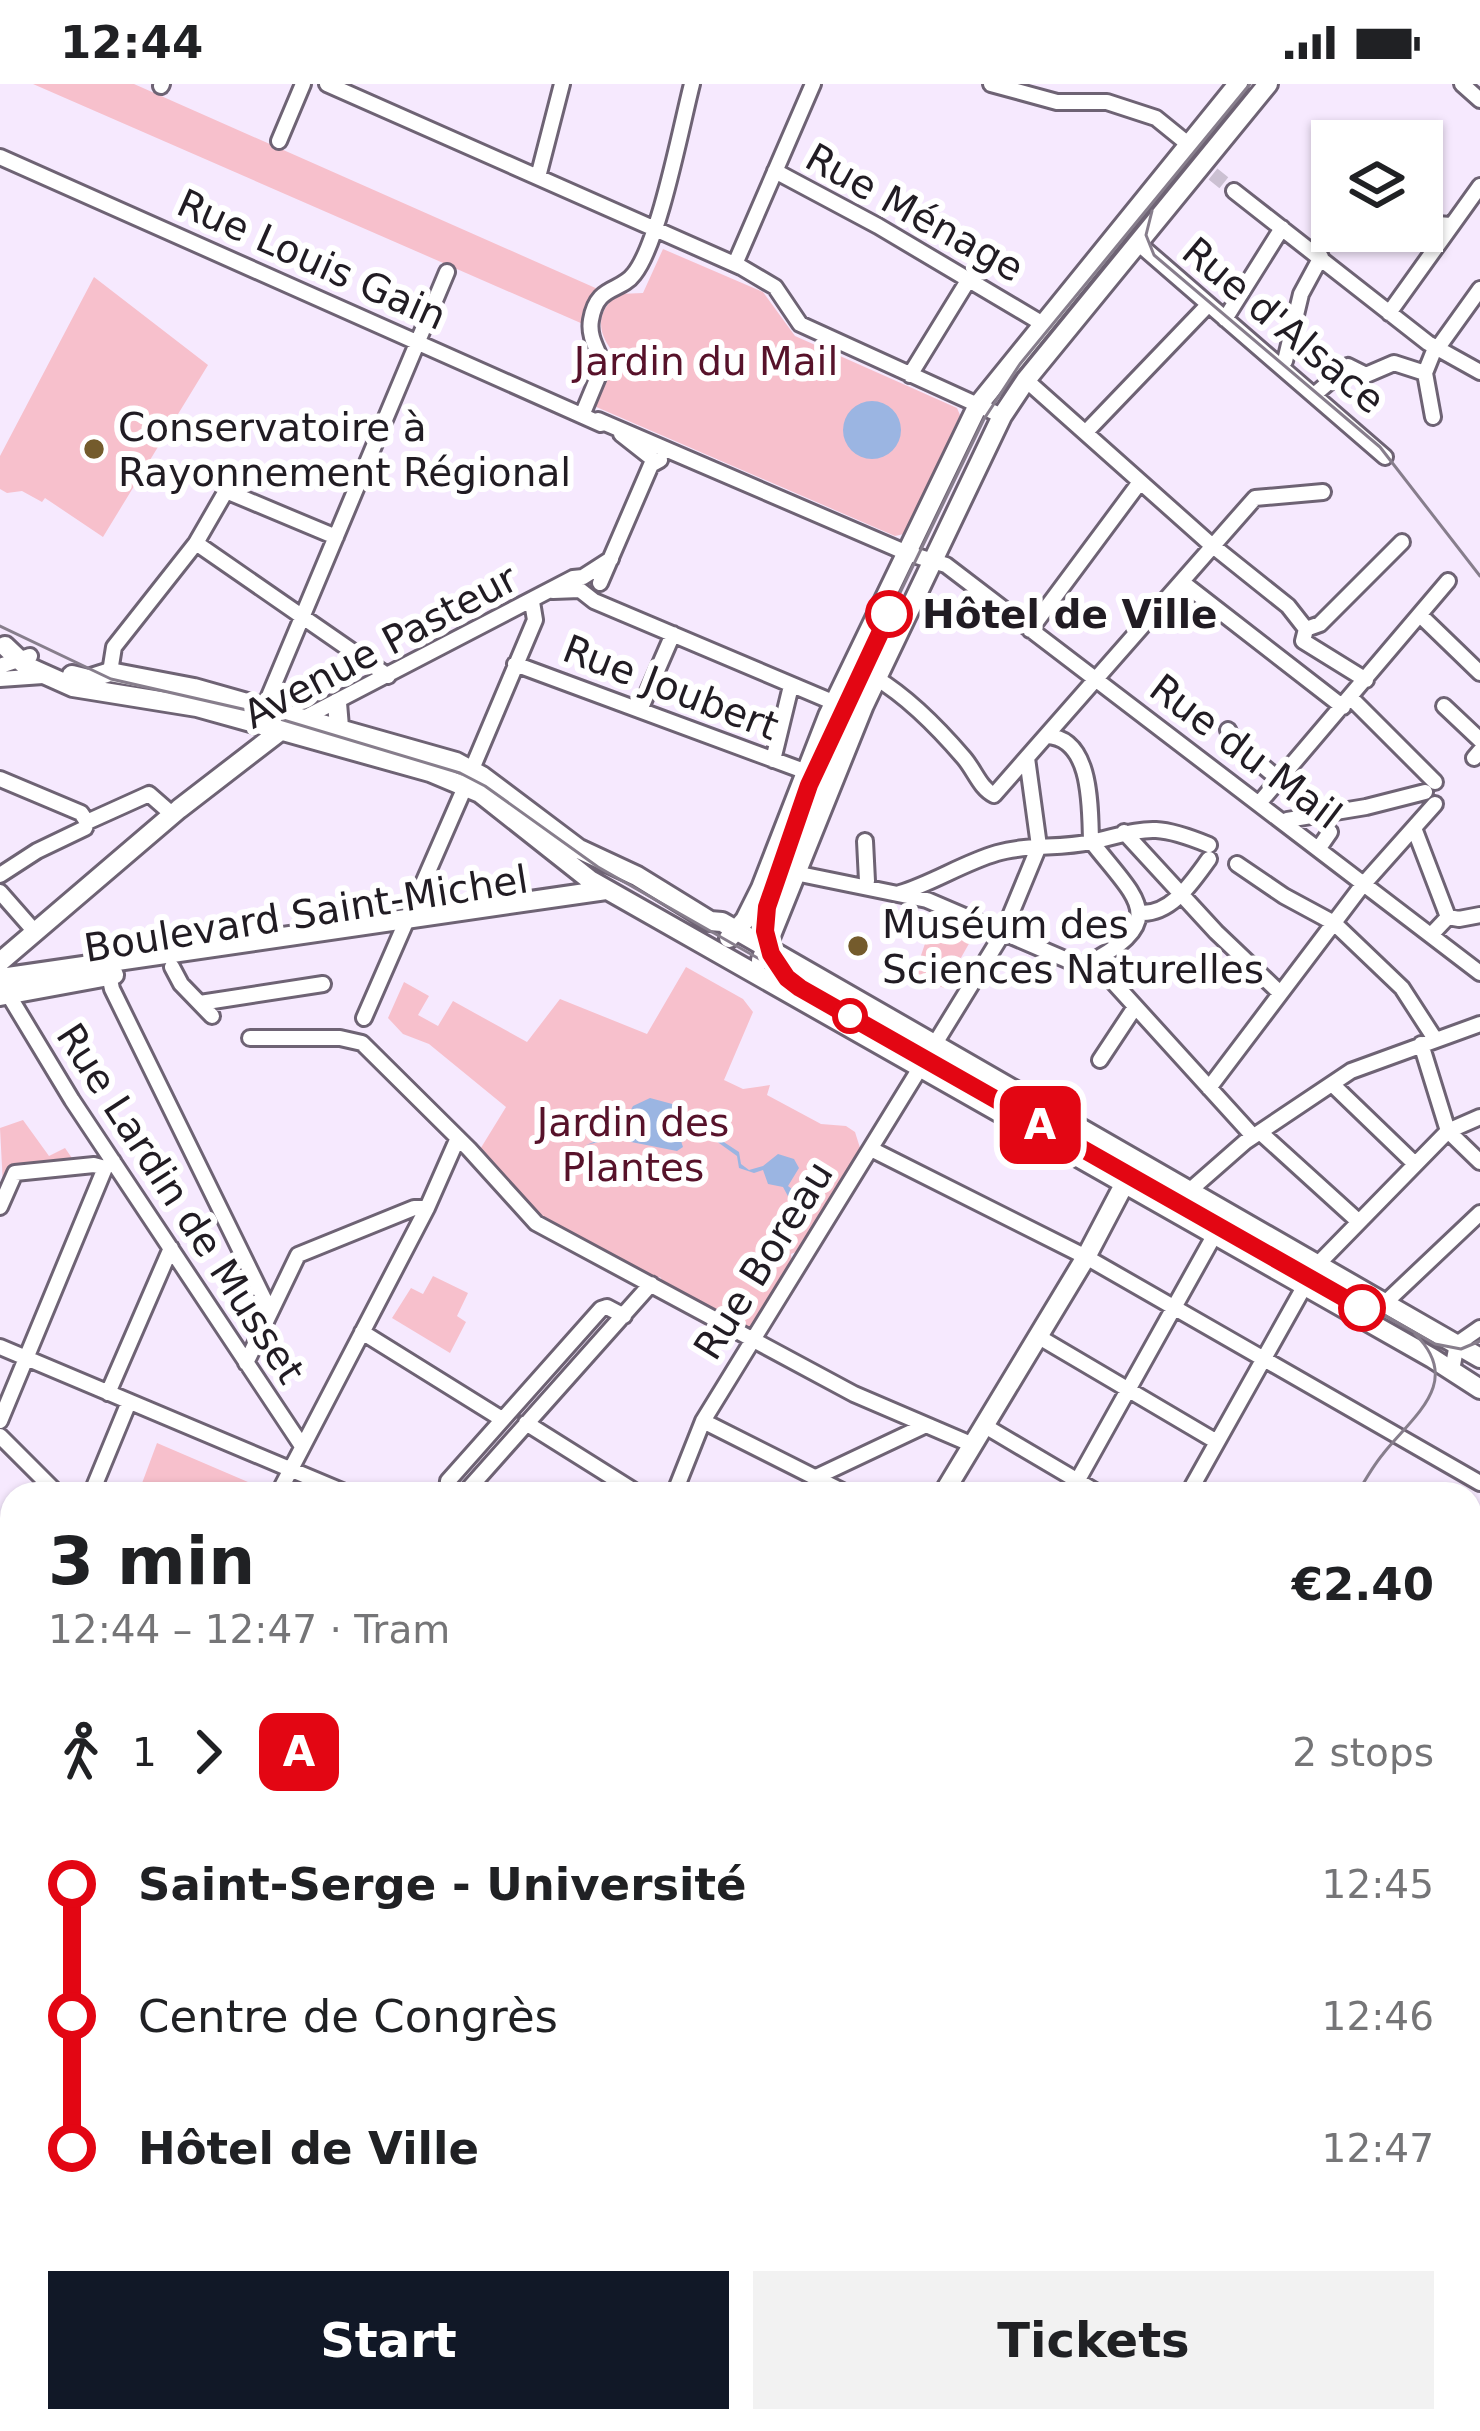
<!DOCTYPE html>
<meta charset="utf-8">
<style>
body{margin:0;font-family:"DejaVu Sans",sans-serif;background:#f2f2f2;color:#202124;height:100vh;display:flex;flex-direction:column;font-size:45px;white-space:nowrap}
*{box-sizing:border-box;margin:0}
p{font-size:39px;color:#757577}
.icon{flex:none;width:66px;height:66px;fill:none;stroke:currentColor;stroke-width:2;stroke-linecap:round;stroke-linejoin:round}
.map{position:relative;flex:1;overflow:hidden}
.panel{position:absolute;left:0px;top:1398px;width:1482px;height:951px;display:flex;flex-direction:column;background:#fff;border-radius:36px 36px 0 0;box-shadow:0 3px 9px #0004}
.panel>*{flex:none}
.badge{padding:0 24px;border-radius:18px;font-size:42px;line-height:78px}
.fabs{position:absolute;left:1311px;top:36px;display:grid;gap:24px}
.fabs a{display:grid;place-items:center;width:132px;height:132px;border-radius:0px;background:#fff;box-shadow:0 3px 9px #0004;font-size:60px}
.map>.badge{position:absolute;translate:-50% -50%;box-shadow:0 0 0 6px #fff}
.legs{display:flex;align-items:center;gap:18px;height:132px;padding:0 48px;font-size:39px}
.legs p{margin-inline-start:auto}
.head{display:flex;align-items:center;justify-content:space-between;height:204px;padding:0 48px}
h1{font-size:66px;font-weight:600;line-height:90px}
.button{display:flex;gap:24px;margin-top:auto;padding:24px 48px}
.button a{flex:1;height:138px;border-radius:0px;background:#111827;color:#fff;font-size:48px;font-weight:600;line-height:138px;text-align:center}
.button a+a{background:#f2f2f2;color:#202124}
ul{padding:0 48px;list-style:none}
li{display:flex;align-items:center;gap:42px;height:132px;font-size:45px}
li i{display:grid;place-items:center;width:18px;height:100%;margin:0 15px;background:currentColor}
li i::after{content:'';width:30px;height:30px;margin:-15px;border:9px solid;border-radius:50%;background:#fff}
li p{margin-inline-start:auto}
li:first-child i{background:linear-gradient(#0000 50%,currentColor 0)}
li:last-child i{background:linear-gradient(currentColor 50%,#0000 0)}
.status{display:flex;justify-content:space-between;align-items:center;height:84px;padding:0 60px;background:#fff;direction:ltr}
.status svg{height:33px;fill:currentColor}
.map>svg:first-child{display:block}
</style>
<div class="status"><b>12:44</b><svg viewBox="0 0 49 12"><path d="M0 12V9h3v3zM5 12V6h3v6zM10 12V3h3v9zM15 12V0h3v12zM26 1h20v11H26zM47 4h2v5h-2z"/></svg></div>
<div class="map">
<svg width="1480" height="2347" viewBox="0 0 1480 2347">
<rect width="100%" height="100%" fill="#f6e9fe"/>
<!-- green -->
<path fill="#f7c0cc" d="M33,0H134L600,206L587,223L583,240Z
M663,165L763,208L795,252L957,324L960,331L904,450L895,452L594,322L616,271C597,251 594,228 619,210L643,209Z
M94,193L208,281L103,453L45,414L42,418L22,407L7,409L0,405V372Z
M943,834L967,844L964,852L971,856L944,904L914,892L932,839L939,842Z
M686,883L743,915L753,928L724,996L743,1005L770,1001L767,1011L821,1040L846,1042L855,1048L861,1067L801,1166L791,1170L792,1180L751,1247L666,1202L660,1193L656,1196L535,1132L479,1067L506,1023L429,960L403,950L388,934L404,898L429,912L418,931L438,942L453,917L527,958L560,915L647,950Z
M949,978L1118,1074L1112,1084L942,987Z
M23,1036L49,1072L65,1064L74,1077L16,1081L3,1102L0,1044Z
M433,1192L468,1209L457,1232L466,1238L450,1269L392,1234L411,1204L423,1210Z
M157,1359L248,1398L239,1410H138Z"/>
<!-- water -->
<path fill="#9bb5e2" d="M843 346a29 29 0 1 1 58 0a29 29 0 1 1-58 0Z
M650,1014L676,1021L693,1045L707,1047L739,1068L741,1080L749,1086L763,1082L778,1070L794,1075L799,1084L788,1102L804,1114L799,1119L790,1116L783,1103L768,1100L763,1086L754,1089L739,1084L737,1072L705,1049L678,1048L683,1063L677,1067L631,1058L628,1050C615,1052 602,1058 586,1061L619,1048L633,1022Z
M1470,2010L1480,2011V2347H1375L1378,2337H1470Z"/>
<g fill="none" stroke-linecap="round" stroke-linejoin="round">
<!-- stream -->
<path stroke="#9bb5e2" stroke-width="3" d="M866,2347L874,2337"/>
<!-- minor-tunnel -->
<path stroke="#cbc0d2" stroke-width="14" stroke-dasharray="14 7" stroke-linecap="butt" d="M1213,90L1234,107"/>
<!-- minor casing -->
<g stroke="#6e6374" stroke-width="20">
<path id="minor" d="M327,0L741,183L775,203L800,240L1002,332
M991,0L1057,18H1107L1156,34L1188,60
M1462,0L1480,16
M161,2L162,0
M279,57L303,0
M0,73L601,340
M775,87L878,142L1043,240
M538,93L562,0
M1234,107L1428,259L1480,288
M1422,139L1451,141
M1139,160L1385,373
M735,180L813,0
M1389,229L1480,102
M1225,235L1282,144
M1437,265L1480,205
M1285,277L1301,210L1321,173
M910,291L969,195
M1026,296L1208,458L1288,522L1306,545L1303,557
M1314,311L1348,282L1366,291L1394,279L1425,289
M583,329L603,281C598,266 588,253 591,236C597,200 620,209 634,190C659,159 681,43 692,0
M1433,333L1425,289L1433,269
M598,336L907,469L946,481L1480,889
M1087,347L1208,221
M621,350L654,376
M196,459L226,407L336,453
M1182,498L1343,623
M600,499L651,381L660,376
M553,507L580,506L594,517L861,630
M1420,531L1480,589
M1306,545L1320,540L1402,458
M1030,546L1140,398
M1303,557L1366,596
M515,580L804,687
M0,582L30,572
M110,588L114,563L196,459L388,592
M876,594C909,614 940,646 964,674C975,687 980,704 994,711L1255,414L1323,408
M0,595L43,592
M1350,613L1435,698
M1444,622L1480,656
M264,624L447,188
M640,626L673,550
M304,634L573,494L583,493L611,475
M1228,646L1233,657L1270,688
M1047,652C1092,654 1090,723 1091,757
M1474,674L1480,667
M773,676L791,602
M472,685L535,536L532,518
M0,695L81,729L87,738
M1261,717L1448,497
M1287,736L1366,723L1425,708
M1414,744L1448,833
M1124,748L1216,848L1279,908
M865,757L867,797
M1321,761L1330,748
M1237,780L1284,812L1334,839L1402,904L1435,955
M795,789L927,816L1074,879L1087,880C1172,836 1136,815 1091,757
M0,791L37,767L85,744L87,738L149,710L173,731
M0,808L36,849
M900,809C933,799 963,779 997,769C1028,760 1059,765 1091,758C1147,745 1153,738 1209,761
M1141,829C1172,830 1192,798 1209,775
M1431,851L1448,833L1459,835L1480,831
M1094,877L1253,1052
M172,883L181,900L212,932
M108,886L112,905L270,1227
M8,910L72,1016L302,1362
M200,919L323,900
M364,934L465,703
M250,954H340L362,959L469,1065L536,1139L854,1310L973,1361
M1421,960L1448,1047L1480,1078
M1100,976L1135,923
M1332,1000L1415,1080
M1209,1004L1361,803L1435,720
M1261,1049L1358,1137
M871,1065L1086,1173L1480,1399
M1188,1108L1245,1058L1351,987L1480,940
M0,1123L15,1089L94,1081L105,1084
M1318,1180L1448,1047L1480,1033
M1386,1218L1480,1129
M362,1248L497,1332
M1039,1253L1217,1358
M0,1263L349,1410
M246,1279L298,1171L414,1124H427
M1452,1286L1457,1260L1480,1244
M108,1309L171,1164
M0,1337L105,1084L113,1077
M703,1337L848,1410
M526,1339L639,1410
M985,1342L1100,1410
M0,1352L58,1410
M814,1394L924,1342
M91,1410L129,1318
M278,1410L427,1124L457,1056
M453,1410L447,1406L448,1397L601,1225L607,1223L624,1232
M464,1410L651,1200
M674,1410L703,1337L1003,849L1039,762L1027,674
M1070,1410L1215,1150
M1188,1410L1304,1203
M0,1470L12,1477
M0,1698L12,1682
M1470,1729L1480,1710
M0,1746L12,1751
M1470,1759V1779
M0,1791L12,1796
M0,1810L12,1802
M0,2015L12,2009
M0,2111L12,2118
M920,2337L924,2347
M364,2347L373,2337
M1255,2347L1258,2337"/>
</g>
<!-- major casing -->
<g stroke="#6e6374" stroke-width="24">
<path id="major" d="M5,562L26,582L73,603L197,623L430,688L480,709L590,796L1432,1274L1480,1305
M72,591L88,595L110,588L194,604L456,678L482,692L579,765L637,792L710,837L722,838L1480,1274
M337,619L339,643
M729,854L745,836L761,804L828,632L978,321L1238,0
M761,876L864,621L1002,332L1026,296L1268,0
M0,878L179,725L284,644
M0,894L606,806
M0,912L114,891
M943,1410L1086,1173L1128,1093
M493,2347L496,2337"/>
</g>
<!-- highway casing -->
<g stroke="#6e6374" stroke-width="27">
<path id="highway" d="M1470,1802L1480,1782
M1470,1836L1480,1814
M1470,1864L1480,1842
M1266,2347L1270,2337"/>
</g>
<!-- minor -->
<use href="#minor" stroke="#fff" stroke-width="14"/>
<!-- major -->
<use href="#major" stroke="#fff" stroke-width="18"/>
<!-- highway -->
<use href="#highway" stroke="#fff" stroke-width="21"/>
<!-- tram -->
<path stroke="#877e8c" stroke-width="3" d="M1152,127L1146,151L1154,171L1380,363L1480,492
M0,542L111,595L260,629L460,689L485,702L598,783L1435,1260L1461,1265L1480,1257
M782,888L767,861L766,829L798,732L837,639L984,335L1020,280L1250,0
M1357,1410C1365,1396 1373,1382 1383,1370C1413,1332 1464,1298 1415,1250
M1470,1841L1480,1845"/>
</g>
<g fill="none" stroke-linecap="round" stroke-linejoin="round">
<!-- line-1 casing -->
<g stroke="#fff" stroke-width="27">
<path id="line-1" d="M889,530L809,701L767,823L765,847L771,870L787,894L800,904L1362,1224"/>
</g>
<!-- line-1 -->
<use href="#line-1" stroke="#e30613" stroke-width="18"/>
</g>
<!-- markers -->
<g fill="#745b2c" stroke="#fff" stroke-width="4.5">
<circle cx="94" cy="365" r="12"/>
<circle cx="858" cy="862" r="12"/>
</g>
<g fill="#fff" stroke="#e30613" stroke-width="6">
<circle cx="889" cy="530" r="21"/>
<circle cx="850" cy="932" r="15"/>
<circle cx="1362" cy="1224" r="21"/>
</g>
<g text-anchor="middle" stroke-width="12" stroke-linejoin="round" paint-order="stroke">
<!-- street labels -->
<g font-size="39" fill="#211c23" stroke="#fff">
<text transform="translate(915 128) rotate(29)" y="14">Rue Ménage</text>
<text transform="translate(312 175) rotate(24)" y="14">Rue Louis Gain</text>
<text transform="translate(1284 241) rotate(40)" y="14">Rue d'Alsace</text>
<text transform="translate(380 562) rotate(-28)" y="14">Avenue Pasteur</text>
<text transform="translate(671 603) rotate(21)" y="14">Rue Joubert</text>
<text transform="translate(1246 667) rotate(37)" y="14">Rue du Mail</text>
<text transform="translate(306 829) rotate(-9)" y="14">Boulevard Saint-Michel</text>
<text transform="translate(181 1119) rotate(57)" y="14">Rue Lardin de Musset</text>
<text transform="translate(763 1176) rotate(-58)" y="14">Rue Boreau</text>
</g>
<!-- park labels -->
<g font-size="39" fill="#57122a" stroke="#fff">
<text x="706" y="291">Jardin du Mail</text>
<text x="633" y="1052">Jardin des<tspan x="633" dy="45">Plantes</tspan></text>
</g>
<!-- poi labels -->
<g font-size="39" fill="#211c23" stroke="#fff" text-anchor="start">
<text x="118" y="357">Conservatoire à<tspan x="118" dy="45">Rayonnement Régional</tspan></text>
<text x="882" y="854">Muséum des<tspan x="882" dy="45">Sciences Naturelles</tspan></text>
</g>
<!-- stop labels -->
<g font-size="39" font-weight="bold" fill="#211c23" stroke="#fff" text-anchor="start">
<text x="922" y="544">Hôtel de Ville</text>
</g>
</g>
</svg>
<div class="fabs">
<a><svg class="icon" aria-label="layers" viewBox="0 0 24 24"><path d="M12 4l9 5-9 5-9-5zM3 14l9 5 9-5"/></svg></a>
</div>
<b class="badge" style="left:1040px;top:1041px;background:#e30613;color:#fff">A</b>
<section class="panel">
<div class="head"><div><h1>3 min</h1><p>12:44 – 12:47 · Tram</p></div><b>€2.40</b></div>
<div class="legs"><svg class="icon" aria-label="walk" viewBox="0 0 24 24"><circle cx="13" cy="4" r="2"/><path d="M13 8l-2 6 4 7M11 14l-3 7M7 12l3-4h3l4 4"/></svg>1<svg class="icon" aria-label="forward" viewBox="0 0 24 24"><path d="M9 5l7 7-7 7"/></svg><b class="badge" style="background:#e30613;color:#fff">A</b><p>2 stops</p></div>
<ul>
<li><i style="color:#e30613"></i><b>Saint-Serge - Université</b><p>12:45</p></li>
<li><i style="color:#e30613"></i><span>Centre de Congrès</span><p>12:46</p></li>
<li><i style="color:#e30613"></i><b>Hôtel de Ville</b><p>12:47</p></li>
</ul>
<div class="button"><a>Start</a><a>Tickets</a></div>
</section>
</div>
